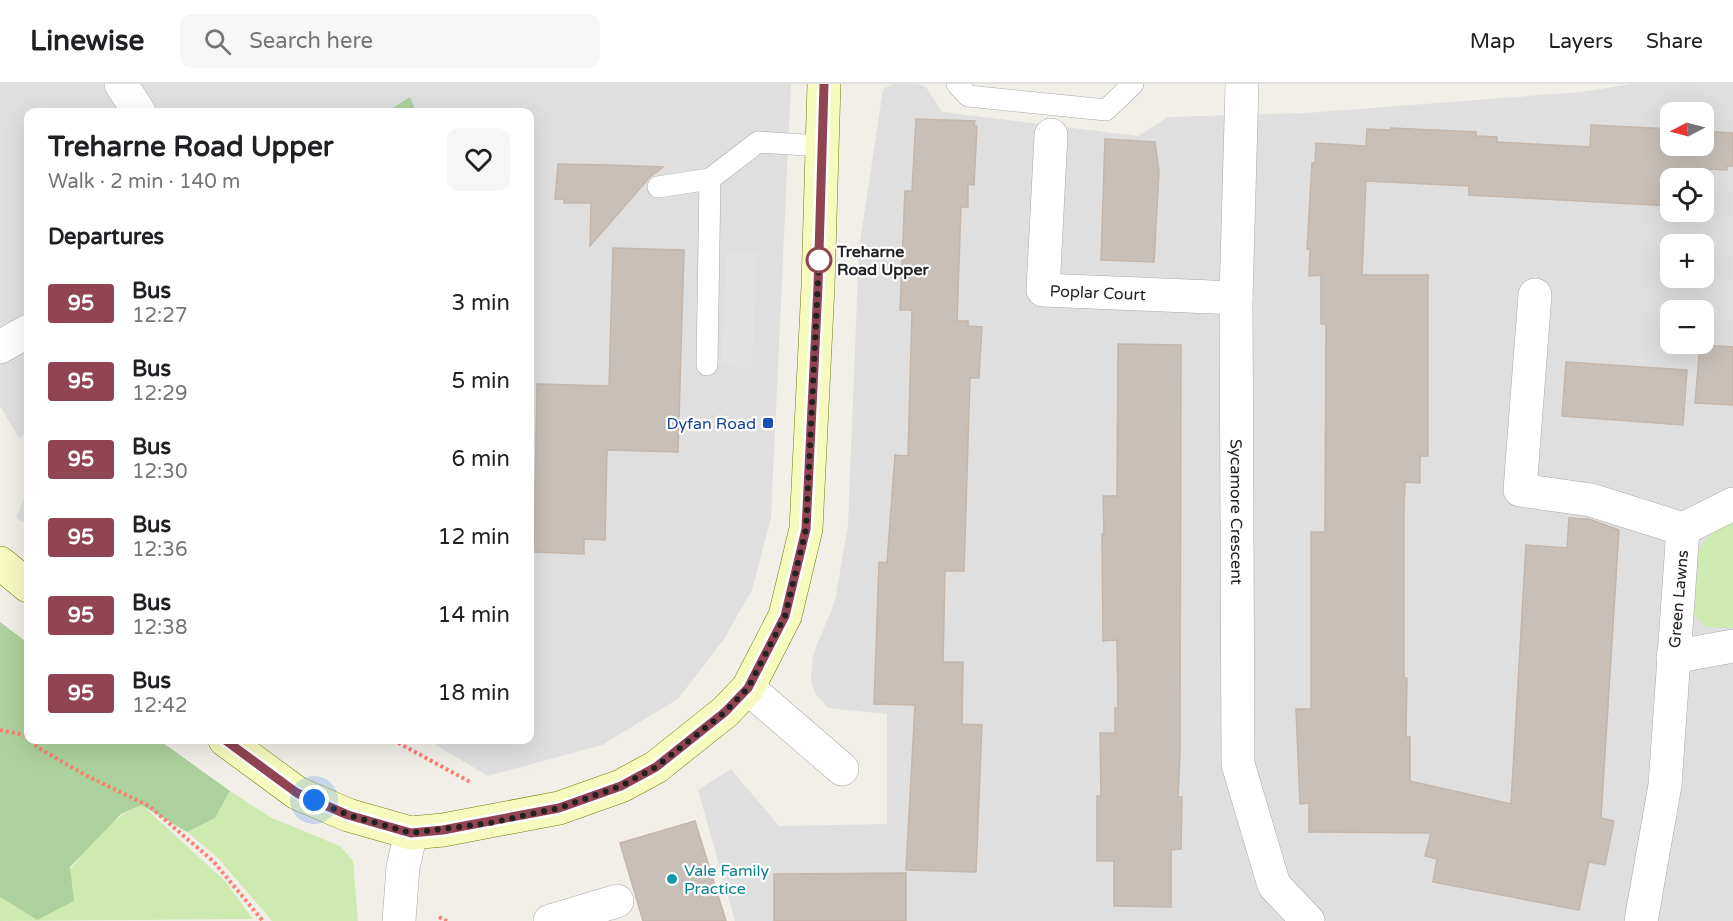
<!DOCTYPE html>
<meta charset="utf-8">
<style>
body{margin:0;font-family:"Varela Round",sans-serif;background:#f6f6f6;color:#202124;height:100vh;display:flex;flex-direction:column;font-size:22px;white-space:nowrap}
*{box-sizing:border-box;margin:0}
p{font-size:20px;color:#757577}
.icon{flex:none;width:33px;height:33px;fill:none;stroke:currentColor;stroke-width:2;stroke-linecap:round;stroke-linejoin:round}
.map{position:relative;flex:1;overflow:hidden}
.panel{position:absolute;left:24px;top:24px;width:510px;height:636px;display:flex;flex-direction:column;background:#fff;border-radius:12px;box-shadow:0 6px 24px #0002}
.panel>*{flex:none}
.badge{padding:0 12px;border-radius:4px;font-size:21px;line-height:39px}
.needle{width:39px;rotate:264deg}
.tools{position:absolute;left:1660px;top:18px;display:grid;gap:12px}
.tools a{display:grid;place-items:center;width:54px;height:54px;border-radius:12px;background:#fff;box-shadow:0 6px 24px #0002;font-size:30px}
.you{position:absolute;width:30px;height:30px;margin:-15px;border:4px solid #fff;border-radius:50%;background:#1a73e8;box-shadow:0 0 0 9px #1a73e833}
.map>.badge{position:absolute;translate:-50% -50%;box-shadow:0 0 0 3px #fff}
h2{padding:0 24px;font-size:22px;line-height:54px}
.round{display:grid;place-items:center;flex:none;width:63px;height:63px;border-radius:12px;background:#f6f6f6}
.head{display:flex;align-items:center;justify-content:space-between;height:102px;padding:0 24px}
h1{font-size:28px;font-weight:700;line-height:45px}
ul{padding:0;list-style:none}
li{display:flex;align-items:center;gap:18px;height:78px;padding:0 24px}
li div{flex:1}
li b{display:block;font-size:22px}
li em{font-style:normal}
li .badge{min-width:66px;font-weight:700;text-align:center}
header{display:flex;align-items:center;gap:36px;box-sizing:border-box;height:84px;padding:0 30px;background:#fff;border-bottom:2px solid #e0e0e0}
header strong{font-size:28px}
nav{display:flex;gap:33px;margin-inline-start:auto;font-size:21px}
.search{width:420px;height:54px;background:#f6f6f6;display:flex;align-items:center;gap:15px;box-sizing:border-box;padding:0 21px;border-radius:12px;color:#757577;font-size:22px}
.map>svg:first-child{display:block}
</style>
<header>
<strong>Linewise</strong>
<div class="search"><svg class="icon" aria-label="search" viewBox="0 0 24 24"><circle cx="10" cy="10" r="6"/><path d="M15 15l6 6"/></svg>Search here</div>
<nav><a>Map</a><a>Layers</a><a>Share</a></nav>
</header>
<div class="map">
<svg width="1733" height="837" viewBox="0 0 1733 837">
<rect width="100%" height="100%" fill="#f2efe9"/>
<!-- residential -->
<path fill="#e0dfdf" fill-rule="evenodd" d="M0,0H791L771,434L752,506L724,555L678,615L602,661L488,692L427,656H530V28H28V349L19,354L0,322Z
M893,0H917L926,3L942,28L1138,52L1168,33L1306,29L1581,8L1632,0H1733V837H735L698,706L731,685L779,742L887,740V630L828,624L815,610L811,596L813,571L835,517L848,441L859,165L883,5ZM1671,28H1704V62H1671ZM1671,94H1704V128H1671ZM1671,160H1704V194H1671ZM1671,226H1704V260H1671Z
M28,404V441L16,434Z"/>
<!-- grass -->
<path fill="#cdebb0" d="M1733,436V544L1705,543L1690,526C1690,489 1694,451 1733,436Z
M230,707L272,734L340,762L353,777L358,837H272L217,773L187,748L215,734Z
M141,720L226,798L253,835L0,837V813L37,836C64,793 94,743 141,720Z"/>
<!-- forest -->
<path fill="#add19e" d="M410,13L416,28H387L388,27Z
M0,538L28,559V656H159L230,707L215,734L187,748L141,721L121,730L70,783L74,817L37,836L0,813Z"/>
<!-- parking -->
<path fill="#e2e2e2" d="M727,168L757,169L752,284L721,282Z"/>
<!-- building -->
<path fill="#c7bfb8" stroke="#c4b6ab" stroke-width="1.5" d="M916,35L975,37L974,41L977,42L974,101L968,100V123H961L957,237H968V242L982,243L979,294H970L964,487H945L943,578H963L962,640L982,641L976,788L906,786L915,621L874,620L879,478L887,479L895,371L908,372L912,226H900L905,107H912Z
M1591,41L1671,45V62H1704V47L1733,49V82H1727V86L1710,85L1709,102H1704V94H1671V122L1469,111V102L1366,97L1362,191H1428V372H1420V399L1405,398L1404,424V594H1407L1406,653H1410V697L1511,720L1526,461L1567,464L1569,434L1589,435L1619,446L1601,734L1614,737L1605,781L1589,778L1579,826L1433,798L1437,775L1425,772L1431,749L1309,748V719L1300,720L1296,625H1311V448H1325L1326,240H1321V191L1309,192L1310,165H1307L1312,79H1315L1316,59L1366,62L1367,45L1391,46V44L1476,48V52L1497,53V58L1590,63Z
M1105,55L1155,58L1159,88L1154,178L1101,176Z
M558,80L610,81L663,83L650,93L590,162L591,119H564V115H555Z
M613,164L684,166L678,368L607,366L605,456L584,455V470L534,468L537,300L609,302Z
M1118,260L1181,261L1180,672L1178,713H1182L1181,765L1171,766V823L1114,822V777H1097V712H1101L1100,649H1115V624H1118L1117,556L1103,557L1102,450H1104L1103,412H1117Z
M1700,261L1733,263V321L1695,319Z
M1566,278L1687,286L1683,341L1562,332Z
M695,737L726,837H643L620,759Z
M906,789V837H774V790Z"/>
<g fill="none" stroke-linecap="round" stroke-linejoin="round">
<!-- lane casing -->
<g stroke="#a9a9a9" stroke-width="22">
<path id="lane" d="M957,0L968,12L1106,26L1133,0
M658,103L710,95
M707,281L710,95L758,58L822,62"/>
</g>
<!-- street casing -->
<g stroke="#a9a9a9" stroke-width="34">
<g id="street">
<path d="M121,0L139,28"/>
<path id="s1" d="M1242,0L1236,214L1238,680L1274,801L1308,837"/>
<path id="s2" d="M1051,51L1043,206L1236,214"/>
<path d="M1535,211L1520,406L1591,416L1683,445L1665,701L1641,837"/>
<path d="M0,263L28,247"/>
<path d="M1683,445L1733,420"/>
<path d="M1673,573L1733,562"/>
<path d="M748,604L842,685"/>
<path d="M399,837L403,783L411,749"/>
<path d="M550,837L617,817"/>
</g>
</g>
<!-- secondary casing -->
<g stroke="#707d05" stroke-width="34">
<path id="secondary" d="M0,479L28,502
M225,656L297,709L348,731L411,749L443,746L559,724L621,702L656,683L725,628L748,604L785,532L806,445L818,202L824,0"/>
</g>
<!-- path -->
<path stroke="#fa8072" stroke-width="4" stroke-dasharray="3 3" stroke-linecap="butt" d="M0,646L28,652
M31,656L37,663L85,691L149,722L213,777L263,837
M393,656L472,699
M439,833L447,837"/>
<!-- lane -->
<use href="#lane" stroke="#fff" stroke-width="21"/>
<!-- street -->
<use href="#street" stroke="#fff" stroke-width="33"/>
<!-- secondary -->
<use href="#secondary" stroke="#f7fabf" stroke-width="33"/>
</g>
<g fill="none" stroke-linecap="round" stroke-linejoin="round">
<!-- line casing -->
<g stroke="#fff" stroke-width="14">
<path id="line" d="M225,656L297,709L348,731L411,749L443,746L559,724L621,702L656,683L725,628L748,604L785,532L806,445L818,202L824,0"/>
</g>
<!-- line -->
<use href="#line" stroke="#914451" stroke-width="9"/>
<!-- walk -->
<path stroke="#222" stroke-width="6" stroke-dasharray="0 10.8" d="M314,716L348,731L411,749L490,739L559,724L621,702L656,683L725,628L748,604L785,532L806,445L819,176"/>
</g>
<!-- markers -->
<circle fill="#fff" stroke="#914451" stroke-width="3" cx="819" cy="176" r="12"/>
<rect fill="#1a4fb4" stroke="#fff" stroke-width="2" x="762" y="333" width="12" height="12" rx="3"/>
<circle fill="#0f9aa8" stroke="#fff" stroke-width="2" cx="672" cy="795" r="6"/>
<g text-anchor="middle" stroke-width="4.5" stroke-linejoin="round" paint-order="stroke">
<!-- stop labels -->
<g font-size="16" font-weight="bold" fill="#222" stroke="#fff" text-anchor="start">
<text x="837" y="173">Treharne<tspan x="837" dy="18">Road Upper</tspan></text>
</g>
<!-- street labels -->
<g font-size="16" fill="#222" stroke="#fff">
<text dy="6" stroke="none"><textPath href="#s2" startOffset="210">Poplar Court</textPath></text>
<text dy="6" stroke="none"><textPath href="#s1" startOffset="428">Sycamore Crescent</textPath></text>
<text transform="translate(1678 515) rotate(-85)" y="6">Green Lawns</text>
</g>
<!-- transit labels -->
<g font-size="16" fill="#164399" stroke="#fff" text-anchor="end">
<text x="756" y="345">Dyfan Road</text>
</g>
<!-- culture labels -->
<g font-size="16" fill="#0d838f" stroke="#fff" text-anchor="start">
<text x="684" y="792">Vale Family<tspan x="684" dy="18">Practice</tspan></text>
</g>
</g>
</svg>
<div class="tools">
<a><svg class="needle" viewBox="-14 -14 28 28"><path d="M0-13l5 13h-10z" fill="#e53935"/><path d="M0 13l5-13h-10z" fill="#757577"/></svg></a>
<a><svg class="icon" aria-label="locate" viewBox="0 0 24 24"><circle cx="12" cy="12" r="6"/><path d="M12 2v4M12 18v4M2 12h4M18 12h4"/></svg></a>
<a>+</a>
<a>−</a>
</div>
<div class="you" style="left:314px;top:716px"></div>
<section class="panel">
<div class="head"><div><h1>Treharne Road Upper</h1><p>Walk · 2 min · 140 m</p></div><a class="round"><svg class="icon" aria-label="heart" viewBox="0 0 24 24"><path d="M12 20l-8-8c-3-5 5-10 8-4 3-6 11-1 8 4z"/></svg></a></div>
<h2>Departures</h2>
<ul>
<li><span class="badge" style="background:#914451;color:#fff">95</span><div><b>Bus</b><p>12:27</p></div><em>3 min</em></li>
<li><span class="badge" style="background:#914451;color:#fff">95</span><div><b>Bus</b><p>12:29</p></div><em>5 min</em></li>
<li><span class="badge" style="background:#914451;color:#fff">95</span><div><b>Bus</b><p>12:30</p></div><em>6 min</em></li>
<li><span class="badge" style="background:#914451;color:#fff">95</span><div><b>Bus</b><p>12:36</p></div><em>12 min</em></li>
<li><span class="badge" style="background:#914451;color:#fff">95</span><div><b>Bus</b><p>12:38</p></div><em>14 min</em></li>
<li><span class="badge" style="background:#914451;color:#fff">95</span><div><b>Bus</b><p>12:42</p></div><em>18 min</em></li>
</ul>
</section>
</div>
